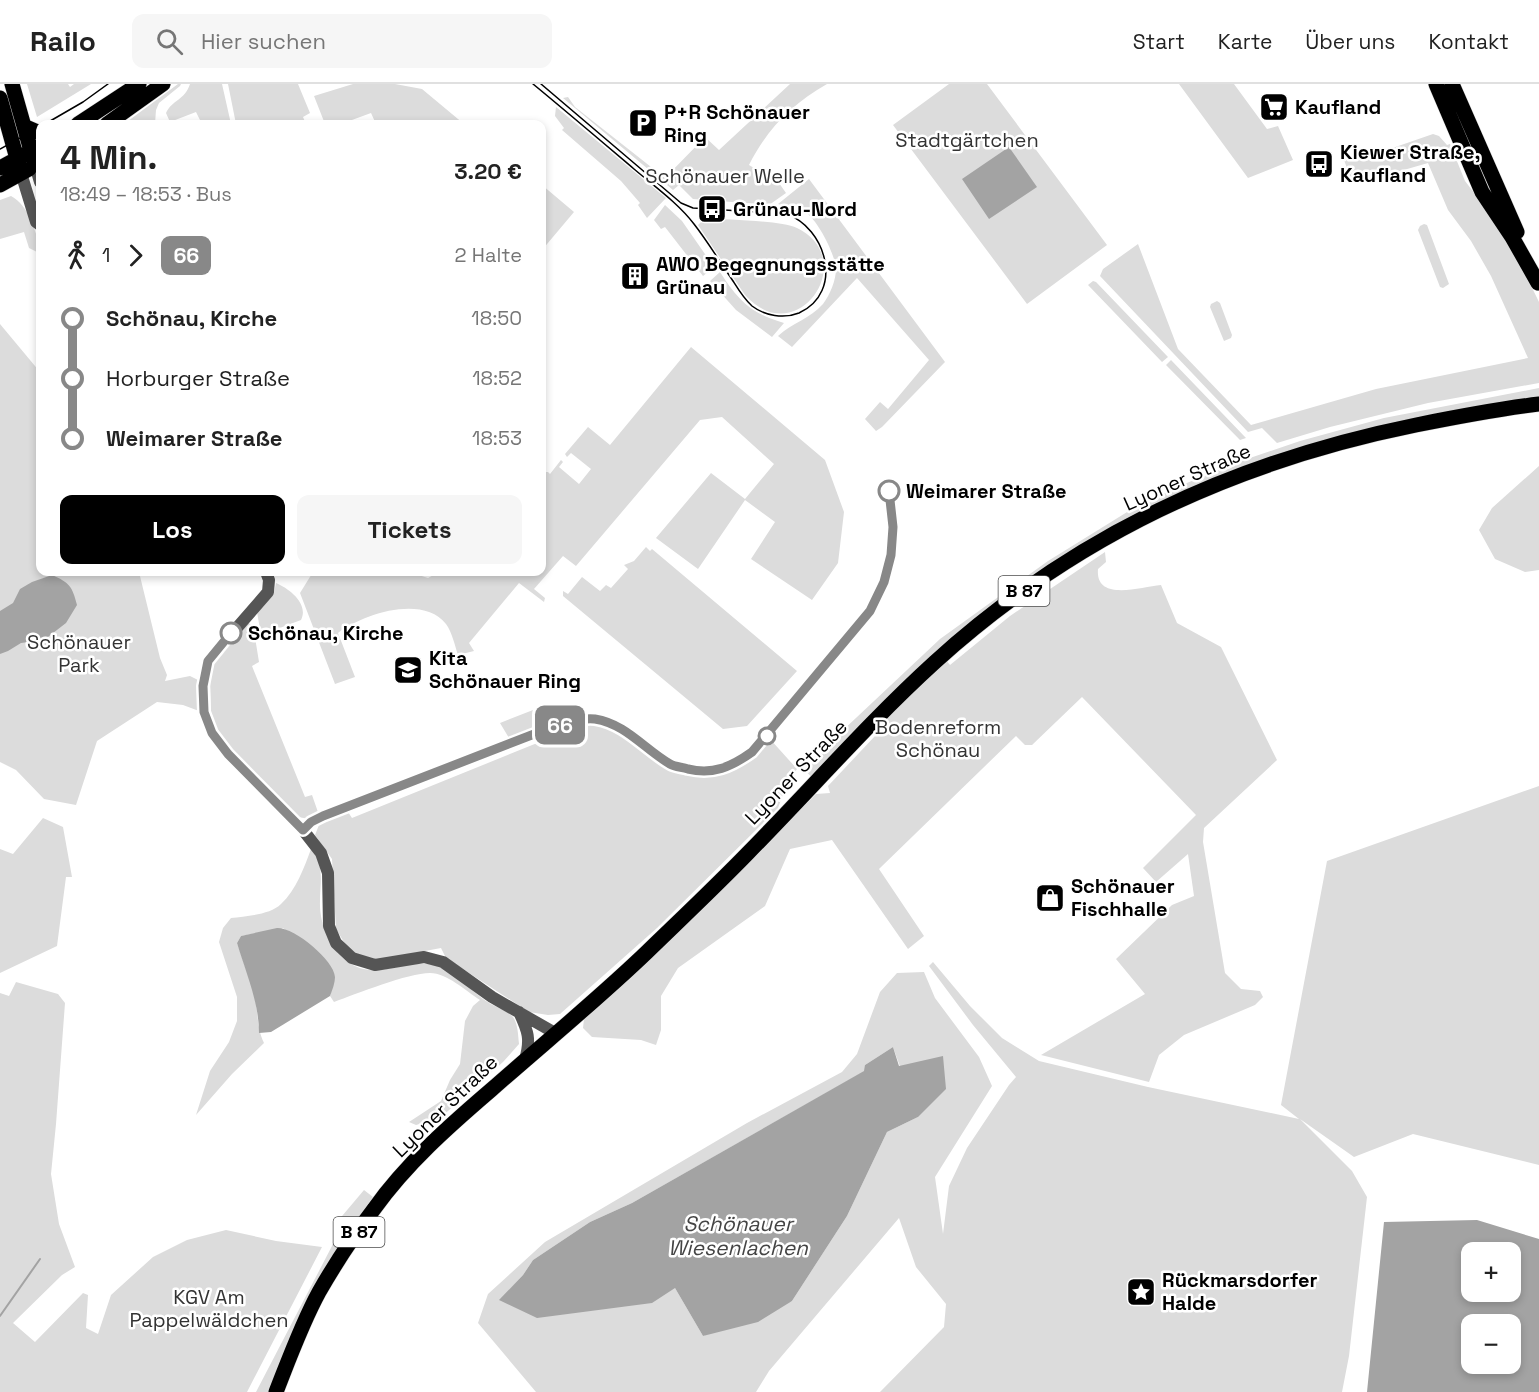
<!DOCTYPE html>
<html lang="de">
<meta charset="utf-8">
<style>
body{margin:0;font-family:"Space Grotesk",sans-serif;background:#f6f6f6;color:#222;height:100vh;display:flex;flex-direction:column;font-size:22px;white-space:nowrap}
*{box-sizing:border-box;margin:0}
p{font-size:20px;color:#767676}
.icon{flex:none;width:33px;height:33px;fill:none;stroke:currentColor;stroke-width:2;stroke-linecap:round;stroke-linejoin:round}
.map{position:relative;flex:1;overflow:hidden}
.details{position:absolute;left:36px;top:36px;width:510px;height:456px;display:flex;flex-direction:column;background:#fff;border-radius:12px;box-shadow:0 3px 9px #0003}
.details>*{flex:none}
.badge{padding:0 12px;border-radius:9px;font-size:21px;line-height:39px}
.tools{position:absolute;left:1461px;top:1158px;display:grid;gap:12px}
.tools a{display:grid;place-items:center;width:60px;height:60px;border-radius:12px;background:#fff;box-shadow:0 3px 9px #0003;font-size:30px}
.map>.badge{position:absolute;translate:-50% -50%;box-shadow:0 0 0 3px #fff}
.legs{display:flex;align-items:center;gap:9px;height:66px;padding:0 24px;font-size:20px}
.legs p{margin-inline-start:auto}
.headline{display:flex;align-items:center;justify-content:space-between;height:102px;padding:0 24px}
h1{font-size:33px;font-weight:700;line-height:45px}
.cta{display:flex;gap:12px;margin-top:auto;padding:12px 24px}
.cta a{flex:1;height:69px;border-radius:12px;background:#000;color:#fff;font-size:24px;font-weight:700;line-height:69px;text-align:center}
.cta a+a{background:#f6f6f6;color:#222}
ul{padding:0 24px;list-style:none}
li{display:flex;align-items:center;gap:21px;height:60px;font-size:22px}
li i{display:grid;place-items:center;width:9px;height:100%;margin:0 8px;background:currentColor}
li i::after{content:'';width:15px;height:15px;margin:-8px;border:4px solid;border-radius:50%;background:#fff}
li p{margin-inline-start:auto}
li:first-child i{background:linear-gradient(#0000 50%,currentColor 0)}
li:last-child i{background:linear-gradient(currentColor 50%,#0000 0)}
header{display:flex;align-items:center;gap:36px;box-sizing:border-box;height:84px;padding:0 30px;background:#fff;border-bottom:2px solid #e0e0e0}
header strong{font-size:28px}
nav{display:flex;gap:33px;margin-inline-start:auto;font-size:21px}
.search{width:420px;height:54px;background:#f6f6f6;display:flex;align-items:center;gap:15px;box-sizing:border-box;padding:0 21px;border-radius:12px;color:#767676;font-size:22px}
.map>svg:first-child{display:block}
</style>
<header>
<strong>Railo</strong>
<div class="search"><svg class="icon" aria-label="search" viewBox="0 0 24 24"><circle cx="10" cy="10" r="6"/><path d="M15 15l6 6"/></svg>Hier suchen</div>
<nav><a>Start</a><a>Karte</a><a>Über uns</a><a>Kontakt</a></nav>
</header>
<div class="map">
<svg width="1539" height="1308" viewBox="0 0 1539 1308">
<rect width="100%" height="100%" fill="#fff"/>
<!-- green -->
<path fill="#dcdcdc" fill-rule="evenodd" d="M27,0H68L70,3L74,0H91L37,33Z
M178,0H181L180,2L159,19L156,26L155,40H124Z
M190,0H222L231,40H202L196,28L170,38L166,29C172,16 185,16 190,0Z
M228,0H298L310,29L303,33L306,40H236Z
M353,0H395L422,5L464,40H376L371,29L341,40H325L314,12Z
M790,0H827C792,20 767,45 749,81L764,90L770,86L786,109L769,121L693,115L679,101L673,106L563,14L568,13L575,23L665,94L705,53L719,66Z
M949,0H987L1107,161L1027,220L893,41Z
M1179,0H1234L1267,45L1278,42L1293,76L1248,94Z
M556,23L666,114L647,134L638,121L640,119L621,97L562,46L564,44L555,32Z
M1433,50L1439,52L1447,61L1450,60L1465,97L1505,149L1539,218V299L1428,319L1330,343L1277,359L1262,344L1248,348L1100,192L1103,185L1138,160L1178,265L1251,341L1376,305L1528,274L1491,192L1471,157L1448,126L1428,79L1376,94L1351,95L1344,76L1349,72L1381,68Z
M809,95L945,278L882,343L876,347L865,335L880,318L888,325L929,276L857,194L792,263L778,252C793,238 810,235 823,220C830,211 836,196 836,185C835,170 818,136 805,128C798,124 786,123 778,120Z
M542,101L574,128L542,166Z
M11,112C29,122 34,144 40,162L37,168L29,164L24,148L0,155V116Z
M665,121L682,137L714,183L703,192L665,143L661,145L654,136Z
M705,134C726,136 780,136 797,144C861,175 797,269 745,211L698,141Z
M1424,140L1427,141L1449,200L1443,204L1440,203L1418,146L1420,142Z
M720,188C738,216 751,230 784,239L772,253L736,226L710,197Z
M1093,197L1096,198L1168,273L1162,278L1088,201Z
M1217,217L1220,219L1232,251L1231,254L1224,257L1210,223L1211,220Z
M0,240L40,288V488H139L160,574L167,591L165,597L190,592L200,597L199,627L183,621L157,618L97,657L76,721L44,715L16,686L0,678Z
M691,263L825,376L844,428L838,479L812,516L751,475L775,438L745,416L698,485L656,454L711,389L745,415L774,380L722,333L700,336L576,482L563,472L534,505L545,514L544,518L519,499L469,559L474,567L458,571C455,562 452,548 446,540C423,510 362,530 338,549L355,593L335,600L300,509L313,488H409L428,494L439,488H542V388H548L550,390L561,376L563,378L559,383L579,400L591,385L571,369L567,373L565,370L588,343L610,361Z
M1171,276L1246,354L1240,356L1166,281Z
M1539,304V312L1441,329L1309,362L1051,483L813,695L805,686L807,680L940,555L1048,477L1132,425L1182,401L1238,378L1300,357L1384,334Z
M1539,382V486L1525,488L1495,475L1479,446L1492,424Z
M646,463L650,467L652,465L797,587L747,642L723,645L563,512V507L568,510L582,493L600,507L606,501L611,504L628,485L624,481L634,477Z
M1105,468L1106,478L1098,485C1095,518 1140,503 1161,501L1177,539L1221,563L1277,676L1204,744L1203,758L1225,889L1241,905L1260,907L1263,913L1255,921L1184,951L1159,971L1149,998L1041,971L1145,910L1116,875L1172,821L1194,812L1188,770L1156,798L1143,784L1196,731L1082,613L1032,661H1025L1016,652L879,785L924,852L908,865L832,756L790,765L765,822L678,884L661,912V946L656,961L641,956L592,953L583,944L584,935L816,710L830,709L828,702L875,652L878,640L946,576L950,581L1010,532Z
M276,499C290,505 309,520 301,536L261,551L257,528L274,509Z
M248,539L253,541L259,578L252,582L305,713L312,711L319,731L309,735L298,733L241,677L215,645L211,632L210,592L214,580L221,567Z
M533,626L537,642L509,654L500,639Z
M594,639C601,642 609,643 616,646C635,656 650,673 668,684C689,695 720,694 740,683C752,676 761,665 770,655L797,685L788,697L778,724L657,844L560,930L548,931L529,928L446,874L441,864L377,876L350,868L336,845L332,775L315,751L319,741L348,728L352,734L562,649L561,644Z
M1539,702V1081L1413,1050L1354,1073L1300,1035L1352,1087L1367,1113L1349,1272L1342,1308H880L944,1243L946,1220L916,1183L899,1134L769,1287L756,1308H536L478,1239L488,1210L545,1158L747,1039L842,988L857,970L880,908L897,889L924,888L935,914L979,973L992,1002L935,1093L943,1150L949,1102L967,1064L1009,1001L1016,993L973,941L929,882L933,878L970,922L1002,954L1039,977L1148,1003L1299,1035L1281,1021L1327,777ZM893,963L918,1033L887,1048L847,1132L792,1217L703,1252L675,1204L500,1216L523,1191L533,1176L590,1138L632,1119L865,987V981Z
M43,734L63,743L72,793H66L57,862L0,889V765L13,770Z
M311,765C325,781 320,798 320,817C319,841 331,868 351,880C376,895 401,877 428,880C451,882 470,907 489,919C496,923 508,927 513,933C518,940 518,951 519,960L503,978L439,1035L416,1041L409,1038L441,1017L450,996L460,980L465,937L473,922L480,916C466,907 447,889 430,889C408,889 356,910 334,918L330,912L335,893L283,844L241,852L237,859C243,877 250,895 255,913C258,929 257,945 264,959L232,990L196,1031L210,987L229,958L237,937V913L219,858L223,844L231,834C246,832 270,831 281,820C296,806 304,784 311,765Z
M16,898L58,910L65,919L56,1040L51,1090L59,1140L75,1183L62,1191L13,1239L35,1258L83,1209L88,1211L86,1244L98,1250L111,1211L153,1173L187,1156L226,1146L276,1157L322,1163L247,1308H0V909L9,912Z
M364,1106L373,1113L346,1151L270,1308H256L332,1162L337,1138Z"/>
<!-- water -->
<path fill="#a3a3a3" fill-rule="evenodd" d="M1009,63L1037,103L989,135L962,95Z
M52,491C70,499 72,502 77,521L66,539L44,556L21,559L8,567L0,570V527L13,519L20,505L32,498Z
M277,844C294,843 334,876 335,893C335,899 332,907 330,912L271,948L259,949C259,918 246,889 237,859L241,852Z
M893,963L899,982L943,972L946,1005L918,1033L887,1048L847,1132L792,1217L758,1238L703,1252L675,1204L652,1219L537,1234L499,1216L523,1191L533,1176L590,1138L632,1119L864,987L865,981Z
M1477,1136L1539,1155V1308H1367L1384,1138ZM1472,1168H1510V1208H1472ZM1472,1240H1510V1280H1472Z"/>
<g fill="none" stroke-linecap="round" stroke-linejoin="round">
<!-- stream -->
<path stroke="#a3a3a3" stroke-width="2" d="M0,1232L40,1175"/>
<!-- major casing -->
<g stroke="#dbdbdb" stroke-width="16">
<path id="major" d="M12,0L35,81
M1436,0L1482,108L1512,153L1538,199
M1452,0L1517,148
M0,14L21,89
M78,40L139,0
M107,40L163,0
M24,42L40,49
M0,84L40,62
M0,101L29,85
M276,1308C289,1275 302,1239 319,1208C335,1180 354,1151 374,1125C406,1080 449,1042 491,1006C543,960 597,916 647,868C681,835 716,802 748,769C811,705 869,638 935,578C1074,452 1233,378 1416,341C1456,333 1498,325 1539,320"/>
</g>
<!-- minor -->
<path stroke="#555" stroke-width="12" d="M35,81L40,98
M21,89L36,138L40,141
M266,488L269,496L268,508L208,577L203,602L204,629L212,649L228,670L303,746L321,769L328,789L329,842L336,859L352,874L375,881L424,873L443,878L492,913L555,949
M519,928C528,947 531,955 525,976"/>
<!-- major -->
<use href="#major" stroke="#000" stroke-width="15"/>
<!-- tram -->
<path stroke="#000" stroke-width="1.5" d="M533,0C567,28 601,57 634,85C654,102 678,119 694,140C708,158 720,178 733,197C738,205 744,215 752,222C765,232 784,235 799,229C845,208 826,143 786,130L693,124L681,119L541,0
M45,40L83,18L108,0
M0,65L40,43"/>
</g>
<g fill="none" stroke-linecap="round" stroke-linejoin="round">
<!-- line-1 casing -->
<g stroke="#fff" stroke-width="14">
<path id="line-1" d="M231,549L208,577L203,602L204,628L212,649L228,670L303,746L311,738L323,732L542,647C558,642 578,633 595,635C626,640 644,665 670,680C675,683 682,683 688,685C713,691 731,683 752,668L870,527L884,498L891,471L893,443L889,407"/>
</g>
<!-- line-1 -->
<use href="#line-1" stroke="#888" stroke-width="9"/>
</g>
<!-- icons -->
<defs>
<g id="supermarket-square" transform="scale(1.5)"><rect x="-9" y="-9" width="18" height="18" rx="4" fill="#000" stroke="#fff"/><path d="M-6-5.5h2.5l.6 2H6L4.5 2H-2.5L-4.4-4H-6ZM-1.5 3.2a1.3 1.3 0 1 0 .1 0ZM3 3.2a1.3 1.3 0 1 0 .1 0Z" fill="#fff"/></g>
<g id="parking-square" transform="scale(1.5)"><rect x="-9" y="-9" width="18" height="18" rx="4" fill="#000" stroke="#fff"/><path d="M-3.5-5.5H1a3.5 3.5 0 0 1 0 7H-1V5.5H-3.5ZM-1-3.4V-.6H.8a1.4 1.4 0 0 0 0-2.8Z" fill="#fff"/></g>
<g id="bus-square" transform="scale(1.5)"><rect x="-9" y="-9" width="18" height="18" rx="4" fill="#000" stroke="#fff"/><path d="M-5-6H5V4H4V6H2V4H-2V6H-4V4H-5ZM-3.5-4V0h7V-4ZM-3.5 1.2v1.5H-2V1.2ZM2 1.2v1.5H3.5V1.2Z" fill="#fff"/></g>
<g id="building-square" transform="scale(1.5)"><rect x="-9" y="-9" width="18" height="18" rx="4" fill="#000" stroke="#fff"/><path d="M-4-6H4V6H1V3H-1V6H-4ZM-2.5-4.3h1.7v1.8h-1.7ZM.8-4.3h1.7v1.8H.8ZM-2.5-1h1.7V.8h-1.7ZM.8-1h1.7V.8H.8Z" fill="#fff"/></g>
<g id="school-square" transform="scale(1.5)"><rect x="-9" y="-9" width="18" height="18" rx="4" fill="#000" stroke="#fff"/><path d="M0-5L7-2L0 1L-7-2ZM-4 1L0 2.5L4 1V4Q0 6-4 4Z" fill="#fff"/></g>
<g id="shop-square" transform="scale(1.5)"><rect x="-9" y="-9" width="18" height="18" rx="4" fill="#000" stroke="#fff"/><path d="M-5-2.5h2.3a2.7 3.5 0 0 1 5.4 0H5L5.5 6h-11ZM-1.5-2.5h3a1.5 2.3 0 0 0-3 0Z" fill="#fff"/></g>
<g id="sight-square" transform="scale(1.5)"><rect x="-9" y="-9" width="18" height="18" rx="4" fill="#000" stroke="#fff"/><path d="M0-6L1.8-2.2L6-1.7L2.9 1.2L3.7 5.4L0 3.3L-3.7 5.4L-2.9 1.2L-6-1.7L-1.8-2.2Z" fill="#fff"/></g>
</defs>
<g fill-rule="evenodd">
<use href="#supermarket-square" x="1274" y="23"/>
<use href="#parking-square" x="643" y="39"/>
<use href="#bus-square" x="1319" y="80"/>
<use href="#bus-square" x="712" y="125"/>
<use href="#building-square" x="635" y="192"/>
<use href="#school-square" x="408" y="586"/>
<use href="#shop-square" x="1050" y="814"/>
<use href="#sight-square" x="1141" y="1208"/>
</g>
<!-- markers -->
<g fill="#fff" stroke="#888" stroke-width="3">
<circle cx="889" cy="407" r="10"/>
<circle cx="231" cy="549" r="10"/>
<circle cx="767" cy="652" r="8"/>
</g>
<g text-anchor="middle" stroke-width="5" stroke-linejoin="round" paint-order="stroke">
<!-- shield labels -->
<g fill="#fff" stroke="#4c4c4c" stroke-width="1.5">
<rect x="998.5" y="492" width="51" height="30" rx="4.5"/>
<rect x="333.5" y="1133" width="51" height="30" rx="4.5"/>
</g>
<g font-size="18" font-weight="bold" fill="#000">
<text x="1024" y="513">B 87</text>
<text x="359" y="1154">B 87</text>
</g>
<!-- poi labels -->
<g font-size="20" font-weight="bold" fill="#000" stroke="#fff" text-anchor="start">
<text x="1295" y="30">Kaufland</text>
<text x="664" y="35">P+R Schönauer<tspan x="664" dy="23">Ring</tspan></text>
<text x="1340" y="75">Kiewer Straße,<tspan x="1340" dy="23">Kaufland</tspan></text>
<text x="733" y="132">Grünau-Nord</text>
<text x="656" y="187">AWO Begegnungsstätte<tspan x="656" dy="23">Grünau</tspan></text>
<text x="429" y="581">Kita<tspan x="429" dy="23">Schönauer Ring</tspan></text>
<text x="1071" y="809">Schönauer<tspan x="1071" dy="23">Fischhalle</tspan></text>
<text x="1162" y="1203">Rückmarsdorfer<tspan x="1162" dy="23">Halde</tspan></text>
</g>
<!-- park labels -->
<g font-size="20" fill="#333" stroke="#fff">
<text x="967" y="63">Stadtgärtchen</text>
<text x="725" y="99">Schönauer Welle</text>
<text x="79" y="565">Schönauer<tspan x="79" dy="23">Park</tspan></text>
<text x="938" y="650">Bodenreform<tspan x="938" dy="23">Schönau</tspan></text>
<text x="209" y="1220">KGV Am<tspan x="209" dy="23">Pappelwäldchen</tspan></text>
</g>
<!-- street labels -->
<g font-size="20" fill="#000" stroke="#fff">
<text transform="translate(1187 393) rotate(-24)" y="7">Lyoner Straße</text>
<text transform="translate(796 688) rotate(-46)" y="7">Lyoner Straße</text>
<text transform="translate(445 1022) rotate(-44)" y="7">Lyoner Straße</text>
</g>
<!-- stop labels -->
<g font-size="20" font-weight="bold" fill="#000" stroke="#fff" text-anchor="start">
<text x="906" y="414">Weimarer Straße</text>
<text x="248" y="556">Schönau, Kirche</text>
</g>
<!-- water labels -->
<g font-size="21" font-style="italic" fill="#444" stroke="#fff">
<text x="738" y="1147">Schönauer<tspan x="738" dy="24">Wiesenlachen</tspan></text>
</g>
</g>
</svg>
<div class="tools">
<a>+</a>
<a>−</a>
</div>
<b class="badge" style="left:560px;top:641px;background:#888;color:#fff">66</b>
<section class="details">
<div class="headline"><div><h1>4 Min.</h1><p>18:49 – 18:53 · Bus</p></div><b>3.20 €</b></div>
<div class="legs"><svg class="icon" aria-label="walk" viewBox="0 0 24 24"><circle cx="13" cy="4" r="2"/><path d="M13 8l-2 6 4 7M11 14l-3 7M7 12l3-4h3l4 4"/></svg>1<svg class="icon" aria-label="forward" viewBox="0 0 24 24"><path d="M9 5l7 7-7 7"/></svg><b class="badge" style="background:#888;color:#fff">66</b><p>2 Halte</p></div>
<ul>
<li><i style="color:#888"></i><b>Schönau, Kirche</b><p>18:50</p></li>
<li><i style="color:#888"></i><span>Horburger Straße</span><p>18:52</p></li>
<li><i style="color:#888"></i><b>Weimarer Straße</b><p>18:53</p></li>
</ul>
<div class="cta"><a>Los</a><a>Tickets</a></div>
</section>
</div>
